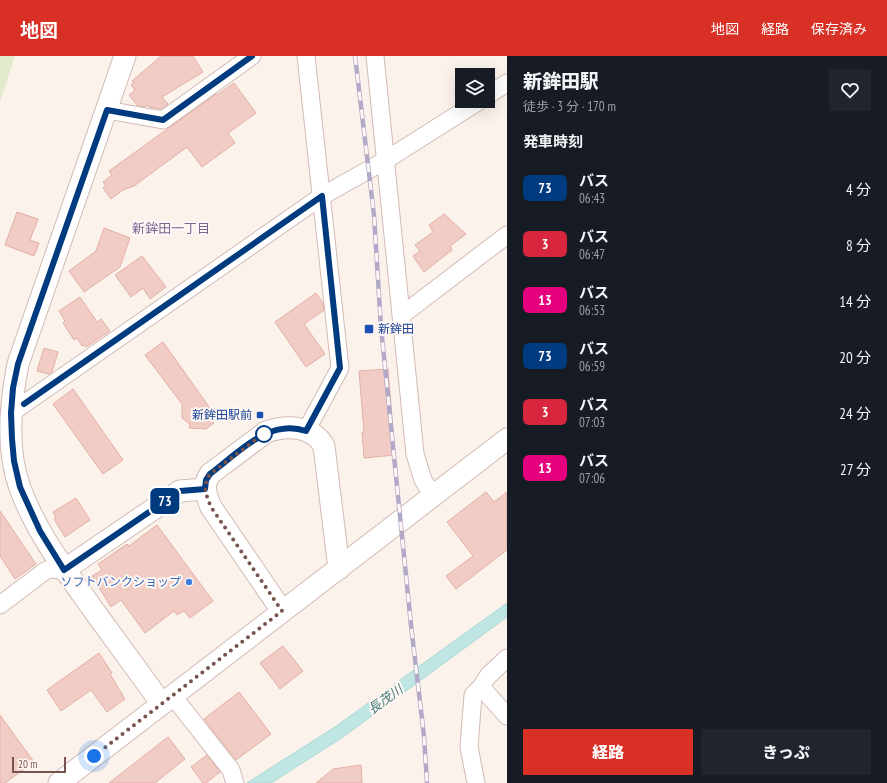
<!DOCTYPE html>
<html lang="ja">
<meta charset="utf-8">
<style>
body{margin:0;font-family:"PT Sans Narrow","Noto Sans JP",sans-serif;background:#20242c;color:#f1f3f6;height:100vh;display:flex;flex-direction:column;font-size:15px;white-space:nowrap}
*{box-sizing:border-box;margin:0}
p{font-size:13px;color:#9ea1a6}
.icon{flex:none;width:22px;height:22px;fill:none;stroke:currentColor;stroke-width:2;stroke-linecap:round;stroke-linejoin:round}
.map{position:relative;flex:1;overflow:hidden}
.sheet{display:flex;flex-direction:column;background:#171b24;width:380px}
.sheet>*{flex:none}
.badge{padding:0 8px;border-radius:6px;font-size:14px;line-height:26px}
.controls{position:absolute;left:455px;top:12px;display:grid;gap:8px}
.controls a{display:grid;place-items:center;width:40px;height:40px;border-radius:0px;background:#171b24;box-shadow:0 4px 16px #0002;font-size:20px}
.scale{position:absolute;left:12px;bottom:10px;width:54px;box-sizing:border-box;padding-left:4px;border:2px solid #78544f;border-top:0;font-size:11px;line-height:14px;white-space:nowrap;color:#78544f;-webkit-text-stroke:3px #fff7f3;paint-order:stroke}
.you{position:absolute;width:20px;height:20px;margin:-10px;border:3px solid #fff;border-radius:50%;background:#1a73e8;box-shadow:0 0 0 6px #1a73e833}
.map>.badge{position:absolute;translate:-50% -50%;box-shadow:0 0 0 2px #fff}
h2{padding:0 16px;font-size:15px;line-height:36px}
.round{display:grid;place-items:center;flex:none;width:42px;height:42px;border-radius:0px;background:#20242c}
.head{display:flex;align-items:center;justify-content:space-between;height:68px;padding:0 16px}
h1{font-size:19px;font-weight:800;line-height:30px}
.action{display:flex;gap:8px;margin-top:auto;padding:8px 16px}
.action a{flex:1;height:46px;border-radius:0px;background:#d93025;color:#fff;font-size:16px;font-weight:800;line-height:46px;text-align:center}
.action a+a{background:#20242c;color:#f1f3f6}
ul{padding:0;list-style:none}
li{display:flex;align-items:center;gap:12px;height:56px;padding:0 16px}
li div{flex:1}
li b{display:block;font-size:15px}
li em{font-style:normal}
li .badge{min-width:44px;font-weight:700;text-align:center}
header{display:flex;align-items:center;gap:24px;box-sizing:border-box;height:56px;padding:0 20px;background:#d93025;color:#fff}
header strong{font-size:19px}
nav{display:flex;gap:22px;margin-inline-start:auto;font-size:14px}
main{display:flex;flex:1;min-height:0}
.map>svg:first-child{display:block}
</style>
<header>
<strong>地図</strong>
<nav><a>地図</a><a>経路</a><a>保存済み</a></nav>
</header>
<main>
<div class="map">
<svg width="507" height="727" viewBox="0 0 507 727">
<rect width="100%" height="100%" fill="#fcf2ec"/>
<!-- green -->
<path fill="#dfebca" d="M0,0H15L0,46Z"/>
<!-- water -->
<path fill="#c0e6e3" stroke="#a7d8d4" d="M507,547V561L343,681L271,727H247L335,671Z"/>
<!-- building -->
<path fill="#f1ccc4" stroke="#e3afa5" d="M161,0H193L203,16L162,41L168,48L161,53L149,51L147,49L145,51L137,49L129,39L135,34L131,29L134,27L132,25Z
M234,27L256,57L228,77L235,87L202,111L187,91L134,130L123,134L111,143L103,132L106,130L103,126L112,119L109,115L216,38L217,39Z
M17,156L38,163L30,184L39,187L34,200L5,189Z
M444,158L466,178L450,190L452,194L424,216L413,200L420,195L415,189L433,176L429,169Z
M104,172L130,182L120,211L84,236L69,215L96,195Z
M142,200L166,231L150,243L143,232L131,241L115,219Z
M316,237L323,247L324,254L304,268L325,298L306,311L275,266Z
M80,241L97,266L101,263L110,275L86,291L84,289L82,290L77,282L74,284L63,267L65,265L59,255Z
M163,286L217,362L212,365L214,367L206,373L189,372L190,368L182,362V348L145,299Z
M44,292L58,296L52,316L49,318L37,315Z
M388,313L395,399L364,402L362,376H364L359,315Z
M73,333L123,404L103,418L53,348Z
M486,436L494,446L507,436V494L456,533L446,520L473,500L447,466Z
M76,442L90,464L65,481L54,463L56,462L53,456Z
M0,455L36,508L15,523L0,500Z
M157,469L213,545L190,562L184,555L177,559L174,555L145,577L121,544L111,551L92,520L102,514L98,508L127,488L129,490Z
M283,590L303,615L280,633L260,607Z
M99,597L112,617L110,618L125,643L107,656L91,634L61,655L47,634Z
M239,636L271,678L236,704L204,663Z
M0,659L34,706L5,727H0Z
M168,681L185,703L155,727H109Z
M207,699L220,716L206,727H203L191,711Z
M361,709L362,727H316L333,713Z"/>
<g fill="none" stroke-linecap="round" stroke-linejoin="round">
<!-- minor casing -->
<g stroke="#d2bab4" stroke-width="19">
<path id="minor" d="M306,0L340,312L306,375
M375,0L415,398L423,424L433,440
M488,39L507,27
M107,54L163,64L252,0
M402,259L507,179
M11,357L322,140L386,104L479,45
M0,549L45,515L50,513L64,514
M507,602L488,620L481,631L507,660
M172,639L231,714L235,727
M476,727L469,691L473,639L481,631"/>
</g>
<!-- tertiary casing -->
<g stroke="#d2bab4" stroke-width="23">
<path id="tertiary" d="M125,0L18,308C10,348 6,394 20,432C36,476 65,514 92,552C115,584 139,616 162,648
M64,514L180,435L205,433
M282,555L211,451C206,439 202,430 210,418L266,376C286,369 312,369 324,390L339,513
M59,727L507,383"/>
</g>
<!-- minor -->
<use href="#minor" stroke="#fff" stroke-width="17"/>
<!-- tertiary -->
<use href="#tertiary" stroke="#fff" stroke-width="21"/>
<!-- rail casing -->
<g stroke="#b2a9c8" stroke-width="4.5">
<path id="rail" d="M355,0L374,159L381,271L411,569L424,680L427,727"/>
</g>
<!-- rail -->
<use href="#rail" stroke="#fff7f3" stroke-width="3" stroke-dasharray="9" stroke-linecap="butt"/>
</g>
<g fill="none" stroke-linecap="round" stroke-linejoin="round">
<!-- line casing -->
<g stroke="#fff" stroke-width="9">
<path id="line" d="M24,348L322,140L340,312L306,375C269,362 238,397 210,418L206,424L205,433L180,435L64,514L40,475L20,431L14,405L12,383L11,357L13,332L18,308L107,54L163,64L252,0"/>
</g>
<!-- line -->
<use href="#line" stroke="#003b80" stroke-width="6"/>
<!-- walk -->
<path stroke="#78544f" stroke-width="4" stroke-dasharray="0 7.2" d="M94,700L282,555L211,451C206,439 202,430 210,418L266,376L264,378"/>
</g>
<!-- markers -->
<g fill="#1a4fb4" stroke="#fff7f3" stroke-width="1.5">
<rect x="364" y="268" width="10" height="10" rx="2"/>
<rect x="256" y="355" width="8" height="8" rx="2"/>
</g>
<circle fill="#fff" stroke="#003b80" stroke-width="2" cx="264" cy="378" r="8"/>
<circle fill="#3f7fe0" stroke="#fff7f3" stroke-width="1.5" cx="189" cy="526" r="4"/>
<g text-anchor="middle" stroke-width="4" stroke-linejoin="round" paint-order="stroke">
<!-- transit labels -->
<g font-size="12" fill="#164399" stroke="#fff7f3" text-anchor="start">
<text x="378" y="277">新鉾田</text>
<text x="252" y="363" text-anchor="end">新鉾田駅前</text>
</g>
<!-- shop labels -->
<g font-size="12" fill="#366cbe" stroke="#fff7f3" text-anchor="end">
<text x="181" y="530">ソフトバンクショップ</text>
</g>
<!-- neighbourhood labels -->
<g font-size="13" fill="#7a6793" stroke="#fff7f3">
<text x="171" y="177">新鉾田一丁目</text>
</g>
<!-- water labels -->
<g font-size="13" font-style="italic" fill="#427c78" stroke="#fff7f3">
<text transform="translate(385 643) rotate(-36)" y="5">長茂川</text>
</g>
</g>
</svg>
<div class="controls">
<a><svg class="icon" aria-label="layers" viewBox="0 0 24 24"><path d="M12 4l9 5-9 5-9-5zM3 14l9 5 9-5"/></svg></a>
</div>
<div class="scale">20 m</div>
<div class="you" style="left:94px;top:700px"></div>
<b class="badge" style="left:165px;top:445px;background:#003b80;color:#fff">73</b>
</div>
<section class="sheet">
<div class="head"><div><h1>新鉾田駅</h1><p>徒歩 · 3 分 · 170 m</p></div><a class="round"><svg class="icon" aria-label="heart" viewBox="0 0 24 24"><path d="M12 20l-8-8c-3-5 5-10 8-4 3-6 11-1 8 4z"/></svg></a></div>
<h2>発車時刻</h2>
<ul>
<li><span class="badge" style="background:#003b80;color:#fff">73</span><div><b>バス</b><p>06:43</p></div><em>4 分</em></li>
<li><span class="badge" style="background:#d7263d;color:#fff">3</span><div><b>バス</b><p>06:47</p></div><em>8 分</em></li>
<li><span class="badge" style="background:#e6007e;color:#fff">13</span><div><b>バス</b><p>06:53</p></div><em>14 分</em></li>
<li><span class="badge" style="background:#003b80;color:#fff">73</span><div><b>バス</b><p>06:59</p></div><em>20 分</em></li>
<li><span class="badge" style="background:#d7263d;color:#fff">3</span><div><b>バス</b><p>07:03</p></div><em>24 分</em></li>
<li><span class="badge" style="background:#e6007e;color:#fff">13</span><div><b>バス</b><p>07:06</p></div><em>27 分</em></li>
</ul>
<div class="action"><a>経路</a><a>きっぷ</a></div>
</section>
</main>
